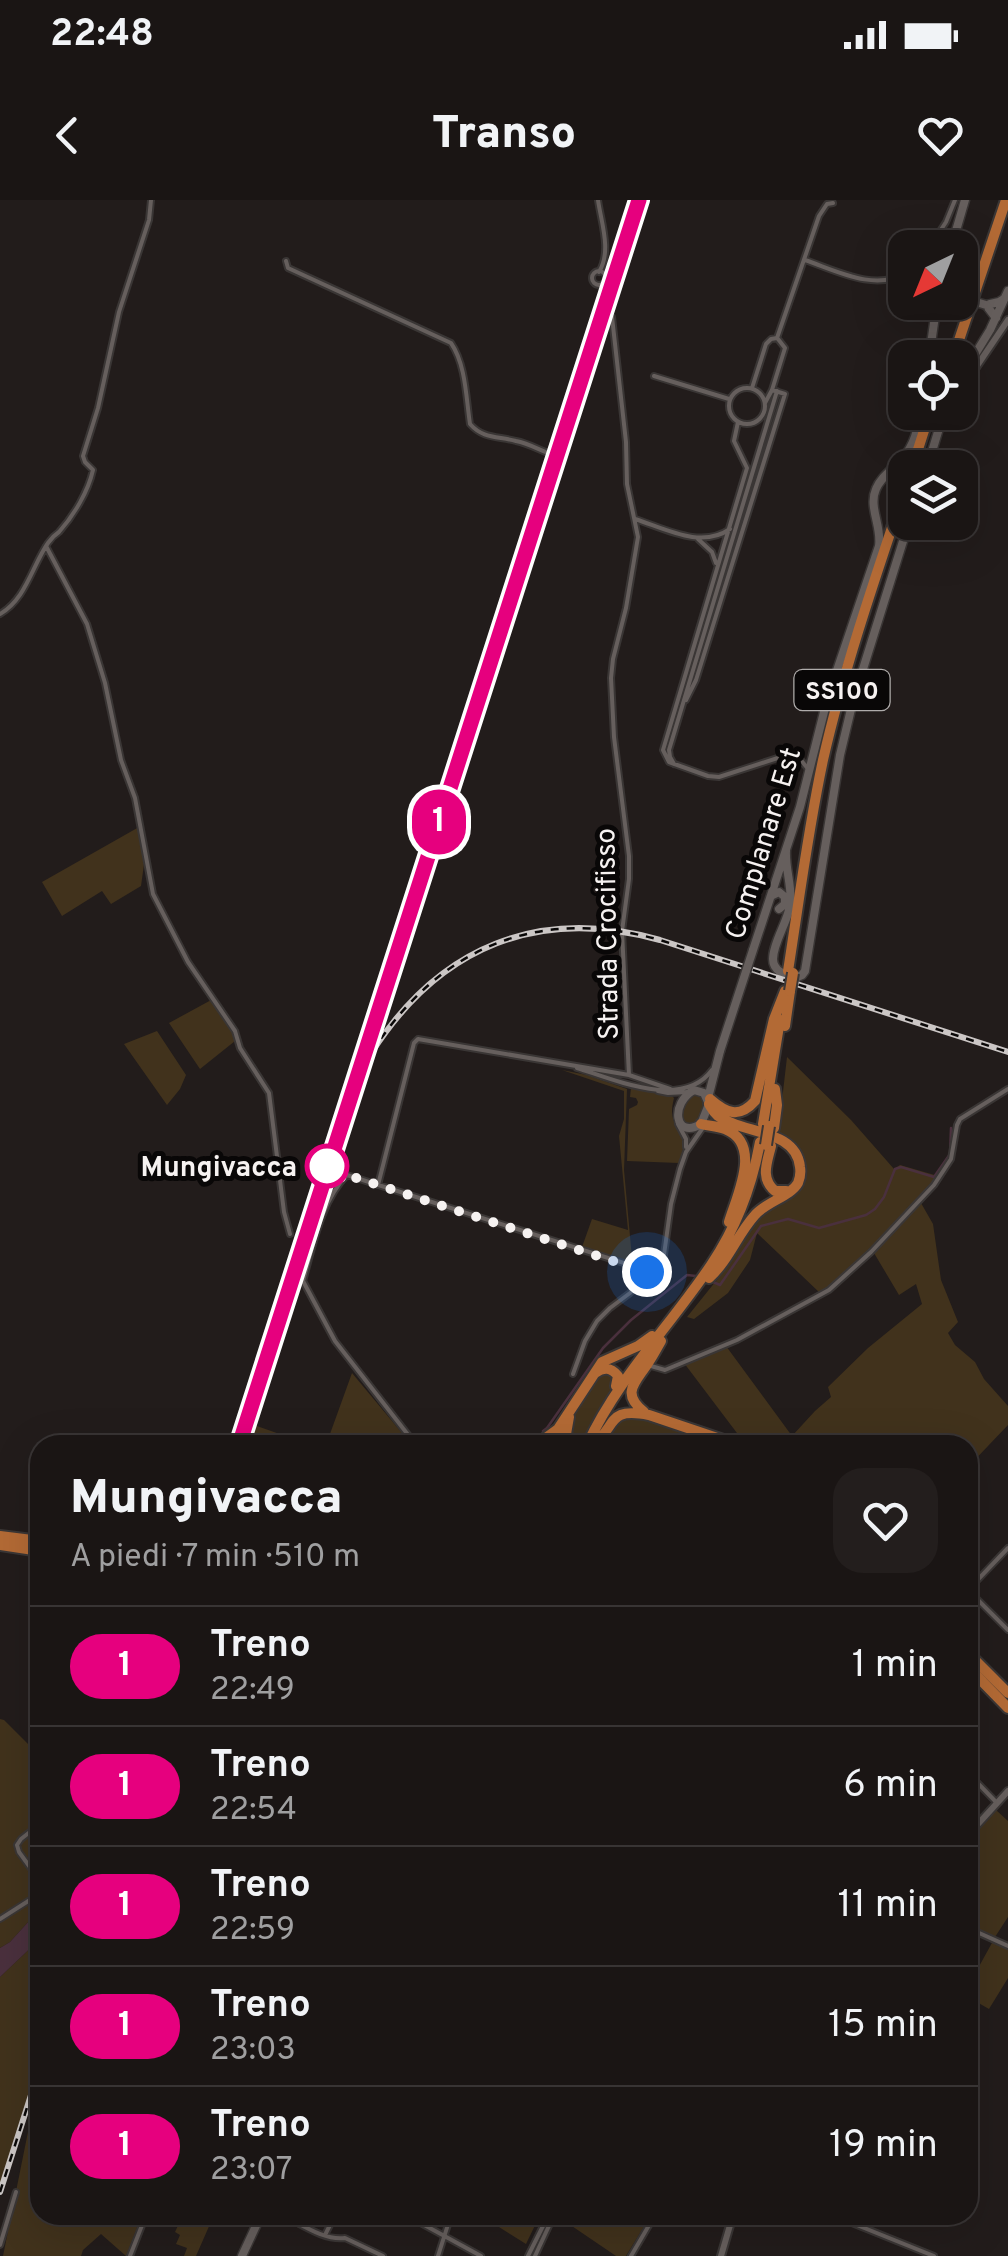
<!DOCTYPE html>
<html lang="it">
<meta charset="utf-8">
<style>
body{margin:0;font-family:Overpass,sans-serif;background:#231e1d;color:#f1f3f6;height:100vh;display:flex;flex-direction:column;font-size:38px;white-space:nowrap}
*{box-sizing:border-box;margin:0}
p{font-size:32px;color:#9f9fa0}
.icon{flex:none;width:55px;height:55px;fill:none;stroke:currentColor;stroke-width:2;stroke-linecap:round;stroke-linejoin:round}
.map{position:relative;flex:1;overflow:hidden}
.details{position:absolute;left:30px;top:1235px;width:948px;height:790px;display:flex;flex-direction:column;background:#1a1514;border-radius:30px;box-shadow:0 10px 40px #0002,0 0 0 2px #383434}
.details>*{flex:none}
.badge{padding:0 20px;border-radius:32px;font-size:35px;line-height:65px}
.needle{width:65px;rotate:223deg}
.controls{position:absolute;left:888px;top:30px;display:grid;gap:20px}
.controls a{display:grid;place-items:center;width:90px;height:90px;border-radius:20px;background:#1a1514;box-shadow:0 10px 40px #0002,0 0 0 2px #383434;font-size:50px}
.you{position:absolute;width:50px;height:50px;margin:-25px;border:8px solid #fff;border-radius:50%;background:#1a73e8;box-shadow:0 0 0 15px #1a73e833}
.map>.badge{position:absolute;translate:-50% -50%;box-shadow:0 0 0 5px #fff}
.round{display:grid;place-items:center;flex:none;width:105px;height:105px;border-radius:30px;background:#231e1d}
.summary{display:flex;align-items:center;justify-content:space-between;height:170px;padding:0 40px}
h1{font-size:48px;font-weight:800;line-height:75px}
ul{padding:0;list-style:none}
li{display:flex;align-items:center;gap:30px;height:120px;padding:0 40px;border-top:2px solid #383434}
li div{flex:1}
li b{display:block;font-size:38px}
li em{font-style:normal}
li .badge{min-width:110px;font-weight:700;text-align:center}
.status{display:flex;justify-content:space-between;align-items:center;height:70px;padding:0 50px;background:#1a1514;direction:ltr}
.status svg{height:28px;fill:currentColor}
header{display:flex;justify-content:space-between;align-items:center;height:130px;padding:0 40px;background:#1a1514;font-size:45px;font-weight:800}
.map>svg:first-child{display:block}
</style>
<div class="status"><b>22:48</b><svg viewBox="0 0 49 12"><path d="M0 12V9h3v3zM5 12V6h3v6zM10 12V3h3v9zM15 12V0h3v12zM26 1h20v11H26zM47 4h2v5h-2z"/></svg></div>
<header><svg class="icon" aria-label="back" viewBox="0 0 24 24"><path d="M15 5l-7 7 7 7"/></svg>Transo<svg class="icon" aria-label="heart" viewBox="0 0 24 24"><path d="M12 20l-8-8c-3-5 5-10 8-4 3-6 11-1 8 4z"/></svg></header>
<div class="map">
<svg width="1008" height="2056" viewBox="0 0 1008 2056">
<rect width="100%" height="100%" fill="#221c1b"/>
<!-- green -->
<path fill="#41321c" d="M139,627L145,657L141,686L111,704L102,691L62,716L42,682Z
M213,799L235,831V841L200,869L169,823Z
M157,831L186,875L180,889L167,905L124,844Z
M787,857L851,920L894,969L900,965L938,976L921,998L828,1089L820,1093L757,1033L750,1060L728,1093L694,1119L687,1117L724,1071L749,1028L769,1006L800,989L805,979L806,965L792,943L786,938L778,935Z
M562,870L587,875L627,889L624,970L632,1058L625,1062L582,1047L592,1019L628,1030L619,936L624,919V891Z
M631,888L672,896L674,898C668,922 677,923 685,943L679,963L627,961L629,909L637,905L638,902L636,898L630,897Z
M692,893L701,894C707,906 704,915 695,925L686,924L682,921L681,908Z
M921,1003L933,1024L941,1080L958,1122L948,1133L955,1145L975,1162L984,1179L1008,1206V1225L968,1267V1245H746L684,1163L726,1146L792,1236L815,1211L831,1197L828,1187L868,1148L922,1104L916,1084L899,1095L874,1053Z
M604,1170L614,1175L613,1188L580,1245L569,1235L570,1220L598,1174Z
M352,1173L412,1245H326Z
M635,1214L727,1245H599L615,1221Z
M251,1224L311,1245H245Z
M0,1519L4,1520L40,1556V1622L17,1643L16,1649L37,1680L38,1689L30,1698L0,1717Z
M996,1610L1008,1621V1717L995,1737L968,1726V1714L979,1694L968,1687V1642Z
M40,1626V1677L20,1648L24,1639Z
M40,1694V1709L10,1742L0,1748V1721Z
M40,1739V1860L0,1985V1777Z
M993,1741L1008,1748V1778L989,1809L968,1797V1780L971,1781Z
M40,1884V2015H142L126,2056L101,2034L83,2050L81,2056H3L34,1902Z
M183,2015H214L196,2056H184L187,2048L176,2044L180,2035L175,2032Z
M480,2015H540L526,2044Z
M566,2015H651L626,2056H616L563,2020Z"/>
<!-- water -->
<path fill="#4a303d" d="M40,1709V1739L0,1777V1748L10,1742Z"/>
<g fill="none" stroke-linecap="round" stroke-linejoin="round">
<!-- stream -->
<path stroke="#4a303d" stroke-width="2.5" d="M996,899L1008,892
M964,919L972,913
M713,1082L720,1085L761,1026L788,1019L819,1028L866,1015L875,1009L884,997L895,969L901,967L934,977L950,954L951,928
M543,1231L547,1228L603,1148L631,1120L687,1075L696,1076"/>
<!-- minor casing -->
<g stroke="#3a3635" stroke-width="8">
<path id="minor" d="M598,0C601,22 612,51 599,72
M929,48L946,22L955,0
M805,60C835,70 875,92 905,73
M286,61L288,68L451,143C466,165 466,198 470,224C483,239 498,236 516,241C527,243 538,249 548,253L552,249L602,98L603,84
M592 78a7 7 0 1 1 14 0a7 7 0 1 1-14 0Z
M612,117L626,242L627,284L638,337L626,408L613,459L611,478L614,537L629,656V679L622,731L629,875
M896,167L905,171
M654,176L729,199
M729 206a18 18 0 1 1 36 0a18 18 0 1 1-36 0Z
M752,188L766,144L771,139L777,138L819,16L827,4L833,3
M765,203L772,190L785,148L778,139
M738,222L734,241L747,268L663,550L669,562L708,576L719,577L790,554L800,559L809,570
M635,319C666,329 701,349 730,329
M698,339L712,352L716,363
M46,346L87,424L105,483L121,560L135,598L153,694L188,762L235,831L240,848L269,893L284,1012L290,1034
M0,414C26,399 32,366 48,343C50,340 56,334 59,332C74,315 88,292 93,270L85,262L83,256L98,208L119,112L149,20L151,0
M686,500L696,480L785,194L772,190
M674,564L670,557L669,550L777,191
M577,868C615,880 683,910 712,870
M658,891L668,893L688,892
M678,924L686,939V947
M378,985L414,843L418,839L629,875L670,889
M651,1166L665,1170L737,1140L829,1090L871,1052L934,985L951,959L957,925L960,919L1008,889
M573,1174L585,1141L597,1121L610,1108L630,1093L647,1072
M416,1245L335,1141L303,1081C313,1046 321,1001 347,975L652,1072L661,1066L663,1062L671,1004L680,969L686,952L702,929
M968,1390L1008,1348
M969,1391L1008,1430
M968,1491V1490
M968,1573L997,1603
M40,1624L21,1639L17,1645L19,1652L40,1681
M0,1719L33,1698L40,1689
M968,1728L1008,1746
M282,2015C301,2024 324,2041 345,2038L383,2056
M406,2015L481,2056
M832,2015L934,2056
M326,2033L335,2015
M0,2045L16,1992
M130,2056L146,2015
M438,2056L451,2015
M528,2056L546,2020L552,2018
M535,2056L554,2015
M631,2056L655,2015"/>
</g>
<!-- tertiary casing -->
<g stroke="#3a3635" stroke-width="10">
<path id="tertiary" d="M960,191L1008,120
M968,1635L1008,1591
M721,2056L733,2015"/>
</g>
<!-- secondary casing -->
<g stroke="#3a3635" stroke-width="11">
<path id="secondary" d="M951,48L965,0
M996,118L986,105L999,102L1004,99
M929,158L937,102
M960,179L990,130L1008,91
M927,268L944,212
M786,651C785,670 793,688 790,706C787,723 773,743 773,759C773,771 785,775 795,778L802,775L805,771L840,555L853,501L909,322
M773,695L779,692L785,697V704L779,709
M753,750L800,607L827,500L879,346C882,326 868,307 876,289C881,276 894,269 903,258C914,245 918,229 921,212
M694,890L704,893L709,904L701,924C674,940 670,903 694,890Z
M708,898L720,851
M242,2056L261,2015"/>
</g>
<!-- trunk casing -->
<g stroke="#3a3635" stroke-width="14">
<path id="trunk" d="M953,158L1006,0
M912,268L930,212
M788,771C799,701 808,630 823,560C844,468 875,378 905,289
M785,826L790,791
M710,899C726,913 739,919 755,901L774,819L785,791
M709,904C712,909 713,912 718,916C743,934 796,929 800,967C801,973 800,978 798,983C791,996 766,1002 755,1015C737,1035 729,1060 709,1078
M701,924C709,926 717,926 725,929C763,944 737,995 729,1022
M763,924L780,820
M774,928L777,905L775,889
M771,946C767,963 760,978 775,991H786
M595,1173C604,1167 611,1167 618,1176L616,1186
M644,1212C620,1193 636,1182 648,1163C653,1156 657,1148 661,1141
M569,1217L566,1234L574,1245
M536,1245L558,1229L602,1162L638,1146L652,1136
M587,1245C618,1178 670,1126 711,1065C736,1028 752,986 760,942
M593,1245C618,1225 606,1207 649,1215L738,1245
M0,1336L40,1341
M0,1345L40,1351
M968,1453L1008,1493
M968,1467L1008,1508"/>
</g>
<!-- minor -->
<use href="#minor" stroke="#665f5d" stroke-width="4"/>
<!-- tertiary -->
<use href="#tertiary" stroke="#665f5d" stroke-width="6"/>
<!-- secondary -->
<use href="#secondary" stroke="#665f5d" stroke-width="8"/>
<!-- trunk -->
<use href="#trunk" stroke="#b36a35" stroke-width="10"/>
<!-- rail casing -->
<g stroke="#cbc6c5" stroke-width="6">
<path id="rail" d="M372,852C440,746 539,706 660,740L1008,852
M239,1245L639,0
M0,1992L40,1867"/>
</g>
<!-- rail -->
<use href="#rail" stroke="#090707" stroke-width="2.5" stroke-dasharray="8" stroke-linecap="butt"/>
<!-- secondary-bridge casing -->
<g stroke="#3a3635" stroke-width="11" stroke-linecap="butt">
<path id="secondary-bridge" d="M960,97L986,105
M720,851L753,750"/>
</g>
<!-- trunk-bridge casing -->
<g stroke="#3a3635" stroke-width="14" stroke-linecap="butt">
<path id="trunk-bridge" d="M790,791L793,773
M766,945L769,926"/>
</g>
<!-- secondary-bridge -->
<use href="#secondary-bridge" stroke="#665f5d" stroke-width="8"/>
<!-- trunk-bridge -->
<use href="#trunk-bridge" stroke="#b36a35" stroke-width="10"/>
</g>
<g fill="none" stroke-linecap="round" stroke-linejoin="round">
<!-- line casing -->
<g stroke="#fff" stroke-width="22">
<path id="line" d="M239,1245L639,0"/>
</g>
<!-- line -->
<use href="#line" stroke="#e6007e" stroke-width="15"/>
<!-- walk -->
<path stroke="#f6f2f1" stroke-width="10" stroke-dasharray="0 18" d="M327,966L343,979L347,975L647,1072"/>
</g>
<!-- markers -->
<circle fill="#fff" stroke="#e6007e" stroke-width="5" cx="327" cy="966" r="20"/>
<g text-anchor="middle" stroke-width="10" stroke-linejoin="round" paint-order="stroke">
<!-- shield labels -->
<rect fill="#090707" stroke="#afacab" stroke-width="2.5" x="794.5" y="470" width="95" height="40" rx="8"/>
<g font-size="25" font-weight="bold" fill="#f6f2f1">
<text x="842" y="499">SS100</text>
</g>
<!-- street labels -->
<g font-size="28" fill="#f6f2f1" stroke="#090707">
<text transform="translate(762 643) rotate(-73)" y="10">Complanare Est</text>
<text transform="translate(606 734) rotate(-91)" y="10">Strada Crocifisso</text>
</g>
<!-- stop labels -->
<g font-size="28" font-weight="bold" fill="#f6f2f1" stroke="#090707" text-anchor="end">
<text x="297" y="976">Mungivacca</text>
</g>
</g>
</svg>
<div class="controls">
<a><svg class="needle" viewBox="-14 -14 28 28"><path d="M0-13l5 13h-10z" fill="#e53935"/><path d="M0 13l5-13h-10z" fill="#9f9fa0"/></svg></a>
<a><svg class="icon" aria-label="locate" viewBox="0 0 24 24"><circle cx="12" cy="12" r="6"/><path d="M12 2v4M12 18v4M2 12h4M18 12h4"/></svg></a>
<a><svg class="icon" aria-label="layers" viewBox="0 0 24 24"><path d="M12 4l9 5-9 5-9-5zM3 14l9 5 9-5"/></svg></a>
</div>
<div class="you" style="left:647px;top:1072px"></div>
<b class="badge" style="left:439px;top:622px;background:#e6007e;color:#fff">1</b>
<section class="details">
<div class="summary"><div><h1>Mungivacca</h1><p>A piedi · 7 min · 510 m</p></div><a class="round"><svg class="icon" aria-label="heart" viewBox="0 0 24 24"><path d="M12 20l-8-8c-3-5 5-10 8-4 3-6 11-1 8 4z"/></svg></a></div>
<ul>
<li><span class="badge" style="background:#e6007e;color:#fff">1</span><div><b>Treno</b><p>22:49</p></div><em>1 min</em></li>
<li><span class="badge" style="background:#e6007e;color:#fff">1</span><div><b>Treno</b><p>22:54</p></div><em>6 min</em></li>
<li><span class="badge" style="background:#e6007e;color:#fff">1</span><div><b>Treno</b><p>22:59</p></div><em>11 min</em></li>
<li><span class="badge" style="background:#e6007e;color:#fff">1</span><div><b>Treno</b><p>23:03</p></div><em>15 min</em></li>
<li><span class="badge" style="background:#e6007e;color:#fff">1</span><div><b>Treno</b><p>23:07</p></div><em>19 min</em></li>
</ul>
</section>
</div>
